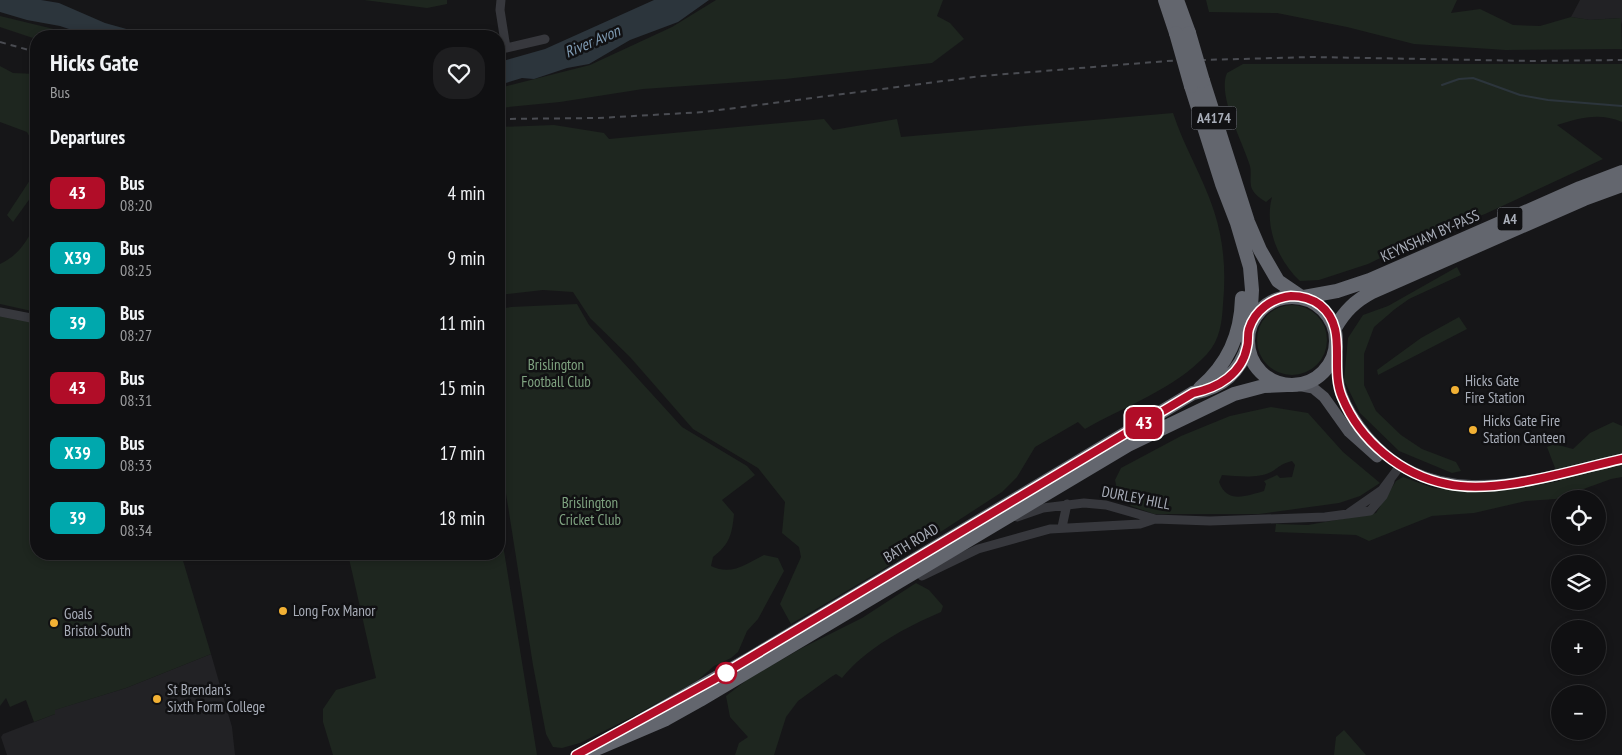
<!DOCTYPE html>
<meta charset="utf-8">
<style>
body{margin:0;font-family:"PT Sans Narrow",sans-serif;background:#1e1e20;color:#f1f3f6;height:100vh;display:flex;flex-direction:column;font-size:19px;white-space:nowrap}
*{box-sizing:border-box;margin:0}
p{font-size:16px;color:#9c9d9f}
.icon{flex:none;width:28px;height:28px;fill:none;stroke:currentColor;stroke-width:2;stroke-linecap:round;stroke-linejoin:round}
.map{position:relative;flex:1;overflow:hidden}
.details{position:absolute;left:30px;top:30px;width:475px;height:530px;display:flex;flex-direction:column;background:#101012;border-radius:20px;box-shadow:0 2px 8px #0003,0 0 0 1px #303032}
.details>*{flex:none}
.badge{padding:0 10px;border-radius:8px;font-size:18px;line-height:32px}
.fabs{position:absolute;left:1551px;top:490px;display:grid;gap:10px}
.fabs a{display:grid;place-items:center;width:55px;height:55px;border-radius:50%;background:#101012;box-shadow:0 2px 8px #0003,0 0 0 1px #303032;font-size:25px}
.map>.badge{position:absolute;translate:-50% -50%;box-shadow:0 0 0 2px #fff}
h2{padding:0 20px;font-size:19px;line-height:45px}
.round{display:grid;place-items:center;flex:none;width:52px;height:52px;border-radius:20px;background:#1e1e20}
.summary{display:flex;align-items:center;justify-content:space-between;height:85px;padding:0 20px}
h1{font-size:24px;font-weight:800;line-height:38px}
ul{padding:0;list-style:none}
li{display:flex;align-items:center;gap:15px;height:65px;padding:0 20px}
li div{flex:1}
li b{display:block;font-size:19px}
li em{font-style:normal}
li .badge{min-width:55px;font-weight:700;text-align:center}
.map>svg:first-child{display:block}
</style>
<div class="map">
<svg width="1622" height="755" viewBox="0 0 1622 755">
<rect width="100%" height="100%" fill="#161618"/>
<!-- built -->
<path fill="#222225" d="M1580,0H1622V25L1620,18L1590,20L1571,17Z
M211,654L232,727L235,755H7L1,737L3,734L55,714L54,710L126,688Z"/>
<!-- green -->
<path fill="#1e261f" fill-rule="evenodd" d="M364,0H447V4L427,8Z
M716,0H943L937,16L950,23L964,39L932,63L785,79L643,89L560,102L499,108V88L590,65L672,27Z
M1206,0H1457L1451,13L1480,9L1513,25L1540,26L1571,17L1590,20L1621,18L1622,49L1506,50L1414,44L1347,27L1277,13L1209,12Z
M0,16L70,33L81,36H36V39L0,27Z
M1243,64H1622V122C1599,112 1579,118 1557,125L1603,159L1485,214L1424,237L1368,264L1319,280L1300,281C1278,261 1264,226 1272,197L1266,202C1260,198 1255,195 1252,189C1249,182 1252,173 1250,166C1243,142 1217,96 1227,73Z
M0,66L13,73L36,74V149L27,132L0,122Z
M1173,113C1184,147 1203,177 1214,211C1224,242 1226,272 1223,304C1222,322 1220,340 1207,354C1175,389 1125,406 1085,429L1078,422L1035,447L1017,477L1002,492L882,570L791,624L780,604L801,557L799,547L782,533L785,502L758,468L693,429L630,357L590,318L573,292L543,290L499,295V127L554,125L604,133L609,139L824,119L833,130L897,119L901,137Z
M36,171V190L13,222L7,215Z
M36,224V312L0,304V264C19,255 26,242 36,224Z
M1457,267L1461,275L1409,299L1395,309L1374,327L1364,354V385L1376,411L1401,435L1422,449L1456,462L1461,471L1452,473L1399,451L1360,413L1344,380L1348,338L1363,315L1388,306Z
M577,304L589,325L682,427L747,466L755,475L722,500L734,514C732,534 730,544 713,557L711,566C732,576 746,564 764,555L778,558L784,571L758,619L747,631L738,652L731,658L714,666L698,680L634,716L580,743L562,748L553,747L546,734L533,665L502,468L499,434V309L511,307Z
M1257 340a35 35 0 1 1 70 0a35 35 0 1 1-70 0Z
M0,314L36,323V554H181L211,654L126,688L55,710V714L34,722L26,700L10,707L6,698L0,706Z
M1459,317L1467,329L1378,375L1377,370L1421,338Z
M1271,407L1308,413L1343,452L1380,483L1360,496L1339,503L1259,514H1154L1131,506L1118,494L1115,480L1121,468L1181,436L1230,416ZM1292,461L1295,465L1292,477L1280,478L1277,475L1264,481L1266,484L1264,491C1246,496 1227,504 1219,482L1222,475C1237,476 1257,479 1271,472C1280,467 1280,464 1292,461Z
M1613,422L1622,426V477L1611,479L1556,499L1526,501L1474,513L1432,516L1369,541L1356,535L1275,532L1276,524L1308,525L1376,513L1396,481L1403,477L1433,488L1498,491L1560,481L1547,447L1554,444L1573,449L1590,433Z
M499,520L537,755H333L323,722V709L336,690L376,678L348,554H499Z
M916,583L929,590L943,606L941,612C906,627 866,648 842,678L836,674L831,677L798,701L786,717L774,755H735L739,743L748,737L730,717L726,696L748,679L802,648L862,618Z
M1344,730L1366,755H1334L1336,737Z"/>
<!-- water -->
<path fill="#2c353c" d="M0,0H41L59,3L105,23L148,35L162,36H90L60,26L27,20L0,12Z
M654,0H709L678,22L630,40L589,64L567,68L534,79L522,78L499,85V62L545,49Z"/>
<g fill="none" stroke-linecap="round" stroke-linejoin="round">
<!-- stream -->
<path stroke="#2c353c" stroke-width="2" d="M1442,85L1459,79L1473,78L1520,95L1548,100L1622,106"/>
<!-- minor -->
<path stroke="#37383d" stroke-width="9" d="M501,0L500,10L506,48L545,39
M0,312L36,319
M1349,513L1382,490L1400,466
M1017,517L1043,508L1084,503L1106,505L1155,519L1210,521L1325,517L1370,511L1383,496L1390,481
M1062,527L1067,504
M922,576L978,549L1050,529L1140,524L1155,519"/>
<!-- major -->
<path stroke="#53555c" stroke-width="11" d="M1337,345C1334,385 1343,406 1367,436C1434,517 1535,479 1622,459
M1297,385L1313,388L1324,397L1349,432L1377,457"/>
<!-- highway -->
<path stroke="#63666e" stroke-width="14" d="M1165,0L1176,33
M1177,0L1189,33
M1203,81L1248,222L1260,250L1278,281L1300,296
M1191,86L1222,184L1237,223L1250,267L1252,290L1250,325
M1248 341a44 44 0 1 1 88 0a44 44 0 1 1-88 0Z
M1304,297L1337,291L1370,280L1580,188L1622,172
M1335,328C1345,311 1355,301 1372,292L1584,199L1622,185
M1200,388C1228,364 1241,335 1242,298
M639,722L751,658L1193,393C1220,388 1240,373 1248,345
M582,755L666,719L700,700L1128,445L1234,394L1264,386L1287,385"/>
<!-- rail -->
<path stroke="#4a4c52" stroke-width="2" stroke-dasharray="6 5" stroke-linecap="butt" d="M0,42L36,52
M499,119L598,118L704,112L982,76L1167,61L1312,57L1534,61L1622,60"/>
<!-- highway-bridge -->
<path stroke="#63666e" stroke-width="14" d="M1176,33L1191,86
M1189,33L1203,81"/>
</g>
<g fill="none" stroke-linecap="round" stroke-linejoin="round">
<!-- line casing -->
<g stroke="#fff" stroke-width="11">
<path id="line" d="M576,755L713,680L1193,393C1218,388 1242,374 1247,347C1249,341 1247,335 1249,329C1255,310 1272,298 1291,296C1302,296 1312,299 1320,305C1349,328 1329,367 1342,397C1360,441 1401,475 1447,484C1498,495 1572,470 1622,459"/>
</g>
<!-- line -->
<use href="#line" stroke="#b10d28" stroke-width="8"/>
</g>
<!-- markers -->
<g fill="#f2b134" stroke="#111113" stroke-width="2">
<circle cx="1455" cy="390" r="5"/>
<circle cx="1473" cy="430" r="5"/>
<circle cx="283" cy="611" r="5"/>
<circle cx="54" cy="623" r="5"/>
<circle cx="157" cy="699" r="5"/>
</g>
<circle fill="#fff" stroke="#b10d28" stroke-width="2.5" cx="726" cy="673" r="10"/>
<g text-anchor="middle" stroke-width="5" stroke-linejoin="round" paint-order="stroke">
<!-- shield labels -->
<g fill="#111113" stroke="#7b7e86" stroke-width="1">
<rect x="1191.5" y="106.5" width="45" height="23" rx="4"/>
<rect x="1497.5" y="207.5" width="25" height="23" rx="4"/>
</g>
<g font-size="14" font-weight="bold" fill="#a8adb8">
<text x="1214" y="123">A4174</text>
<text x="1510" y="224">A4</text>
</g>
<!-- street labels -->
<g font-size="15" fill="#a8adb8" stroke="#111113">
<text transform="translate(1430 236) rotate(-24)" y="5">KEYNSHAM BY-PASS</text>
<text transform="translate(1136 498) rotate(11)" y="5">DURLEY HILL</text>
<text transform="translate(911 543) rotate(-31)" y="5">BATH ROAD</text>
</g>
<!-- park labels -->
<g font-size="15" fill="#7fa381" stroke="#111113">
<text x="556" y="370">Brislington<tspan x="556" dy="17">Football Club</tspan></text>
<text x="590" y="508">Brislington<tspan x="590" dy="17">Cricket Club</tspan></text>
</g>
<!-- poi labels -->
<g font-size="15" fill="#a8adb8" stroke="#111113" text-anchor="start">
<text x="1465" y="386">Hicks Gate<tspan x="1465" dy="17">Fire Station</tspan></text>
<text x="1483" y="426">Hicks Gate Fire<tspan x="1483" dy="17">Station Canteen</tspan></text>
<text x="293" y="616">Long Fox Manor</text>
<text x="64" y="619">Goals<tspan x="64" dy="17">Bristol South</tspan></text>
<text x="167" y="695">St Brendan's<tspan x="167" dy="17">Sixth Form College</tspan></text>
</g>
<!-- water labels -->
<g font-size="16" font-style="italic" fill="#7f9bb3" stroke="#111113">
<text transform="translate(592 41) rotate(-23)" y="6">River Avon</text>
</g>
</g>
</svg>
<div class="fabs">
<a><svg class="icon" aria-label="locate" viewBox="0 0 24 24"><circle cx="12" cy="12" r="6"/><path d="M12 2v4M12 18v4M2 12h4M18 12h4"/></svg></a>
<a><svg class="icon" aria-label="layers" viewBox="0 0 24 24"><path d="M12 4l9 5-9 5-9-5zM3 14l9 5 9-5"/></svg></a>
<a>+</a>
<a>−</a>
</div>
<b class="badge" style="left:1144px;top:423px;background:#b10d28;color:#fff">43</b>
<section class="details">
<div class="summary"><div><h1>Hicks Gate</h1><p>Bus</p></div><a class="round"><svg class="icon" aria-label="heart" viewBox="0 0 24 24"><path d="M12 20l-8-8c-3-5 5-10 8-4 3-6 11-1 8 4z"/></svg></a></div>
<h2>Departures</h2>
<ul>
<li><span class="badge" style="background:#b10d28;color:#fff">43</span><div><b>Bus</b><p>08:20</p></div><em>4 min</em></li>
<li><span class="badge" style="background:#00a8ad;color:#fff">X39</span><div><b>Bus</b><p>08:25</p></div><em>9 min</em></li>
<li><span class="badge" style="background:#00a8ad;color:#fff">39</span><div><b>Bus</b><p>08:27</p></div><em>11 min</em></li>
<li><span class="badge" style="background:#b10d28;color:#fff">43</span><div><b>Bus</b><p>08:31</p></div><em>15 min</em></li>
<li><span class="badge" style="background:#00a8ad;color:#fff">X39</span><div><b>Bus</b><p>08:33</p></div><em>17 min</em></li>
<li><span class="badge" style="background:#00a8ad;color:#fff">39</span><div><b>Bus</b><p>08:34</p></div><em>18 min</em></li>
</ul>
</section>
</div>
